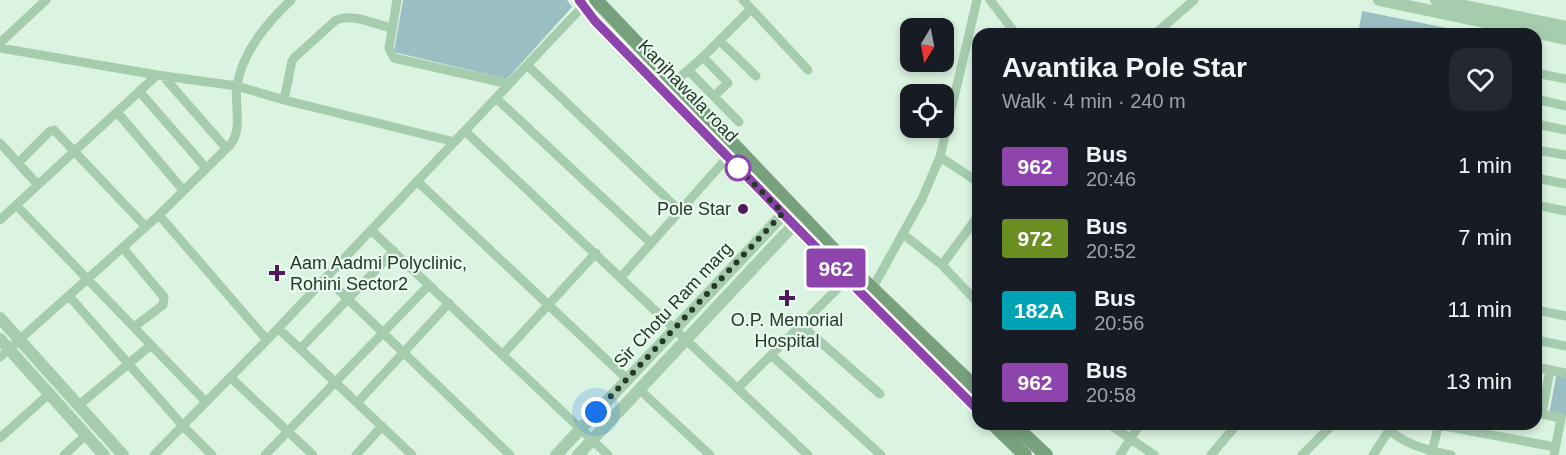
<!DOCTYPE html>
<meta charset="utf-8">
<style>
body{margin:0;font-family:Arial,sans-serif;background:#242831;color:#f1f3f6;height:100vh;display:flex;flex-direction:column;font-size:22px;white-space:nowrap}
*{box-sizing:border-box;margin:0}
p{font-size:20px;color:#9ea1a6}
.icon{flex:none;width:33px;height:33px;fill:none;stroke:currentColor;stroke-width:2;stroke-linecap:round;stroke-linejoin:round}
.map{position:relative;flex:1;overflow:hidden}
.side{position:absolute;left:972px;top:28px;width:570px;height:402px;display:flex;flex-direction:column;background:#171b24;border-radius:18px;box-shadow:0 3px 9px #0003}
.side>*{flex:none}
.badge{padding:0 12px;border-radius:4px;font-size:21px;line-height:39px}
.needle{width:39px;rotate:190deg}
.tools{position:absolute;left:900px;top:18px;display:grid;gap:12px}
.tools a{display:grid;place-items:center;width:54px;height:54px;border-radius:12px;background:#171b24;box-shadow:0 3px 9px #0003;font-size:30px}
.you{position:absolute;width:30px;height:30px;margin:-15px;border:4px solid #fff;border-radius:50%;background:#1a73e8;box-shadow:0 0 0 9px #1a73e833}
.map>.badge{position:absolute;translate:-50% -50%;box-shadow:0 0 0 3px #fff}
.round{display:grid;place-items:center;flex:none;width:63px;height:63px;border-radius:18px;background:#242831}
.head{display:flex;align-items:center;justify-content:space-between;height:102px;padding:0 30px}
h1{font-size:28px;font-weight:700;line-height:45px}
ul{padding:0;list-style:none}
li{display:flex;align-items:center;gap:18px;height:72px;padding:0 30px}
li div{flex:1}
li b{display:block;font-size:22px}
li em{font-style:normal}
li .badge{min-width:66px;font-weight:700;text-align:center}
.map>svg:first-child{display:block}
</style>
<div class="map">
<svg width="1566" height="455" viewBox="0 0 1566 455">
<rect width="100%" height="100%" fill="#dbf3e1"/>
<!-- green -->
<path fill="#9abfc3" d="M403,0H567L572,7L507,79L394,52Z
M1362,11L1477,34H1358Z
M1557,372L1566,374V418L1549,414Z"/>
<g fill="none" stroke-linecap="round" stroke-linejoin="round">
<!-- minor -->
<path stroke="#a6ccae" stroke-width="9" d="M397,0L389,48L394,58L509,84
M743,0L808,70
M990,0L1016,34
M1155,34L1194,0
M720,41L756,76
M0,43L46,0
M0,48L157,75L237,86L284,100L455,142
M703,57L728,83L714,96
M527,65L680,211
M688,70L739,122
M1536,73L1566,79
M163,76L226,148
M670,86L703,57L751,9
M139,91L206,168
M496,98L651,243
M1536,99L1566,106
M284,100L292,61L295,57L336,20C352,13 375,24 391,28
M117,112L183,190
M1536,124L1566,130
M465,131L808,455
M0,143L38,185
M1536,150L1566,155
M940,157L978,182
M18,163L50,131L54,130L146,227
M1536,178L1566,184
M417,181L627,379
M16,205L206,402
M1536,205L1566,211
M159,215L267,340
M0,220L157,75
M371,230L608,455
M903,234L942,265L978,303
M123,248L164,297L163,305L134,327
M942,265L978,216
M621,277L727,158
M326,278L510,455
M872,289L922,199L940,157L977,0
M69,296L183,426L212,455
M1536,310L1566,316
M801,325L880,394
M278,328L412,455
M1536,340L1566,346
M300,349L394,251
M503,354L596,253
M771,355L881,455
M0,357L159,215L231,144C243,127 234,105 237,85C243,51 267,23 291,0
M1536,367L1566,373
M230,377L313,455
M739,387L847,279
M640,390L710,455
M357,403L449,303
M79,405L151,345
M1536,413L1561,418L1554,455
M1542,414L1550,370
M1109,424L1154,455
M1383,424C1401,444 1426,450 1451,455
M1439,425L1555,447
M0,438L49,394
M64,455L86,435
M154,455L267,340L583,6
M265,455L429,285
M356,455L382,426
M1120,455L1140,424
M1211,455L1237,424
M1302,455L1333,424
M1373,455L1393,424
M1431,455L1439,424"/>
<!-- tertiary -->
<path stroke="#a6ccae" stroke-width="12" d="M1379,0L1566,39
M1436,0L1566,27
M0,318L123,455
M0,339L104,455
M556,455L790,207
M578,455L801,217"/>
<!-- secondary -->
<path stroke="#77a07c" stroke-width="14" d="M579,0L595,21L847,279L978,410
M596,0L854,271L978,390
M993,424L1025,455
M1013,424L1046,455"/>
</g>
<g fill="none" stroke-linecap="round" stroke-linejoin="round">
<!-- line casing -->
<g stroke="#fff" stroke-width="14">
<path id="line" d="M579,0L595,21L847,279L978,410"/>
</g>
<!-- line -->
<use href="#line" stroke="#8e44ad" stroke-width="9"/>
<!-- walk -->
<path stroke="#273728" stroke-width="6" stroke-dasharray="0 10.8" d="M596,412L783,213L738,168"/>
</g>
<!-- markers -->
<circle fill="#fff" stroke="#8e44ad" stroke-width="3" cx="738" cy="168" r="12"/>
<g fill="#4f1a5b" stroke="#e7faed" stroke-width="2">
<circle cx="743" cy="209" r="6"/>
<path d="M274 264h6v6h6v6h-6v6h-6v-6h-6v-6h6z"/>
<path d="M784 289h6v6h6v6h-6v6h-6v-6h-6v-6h6z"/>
</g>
<g text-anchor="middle" stroke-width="4.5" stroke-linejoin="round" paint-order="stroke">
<!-- street labels -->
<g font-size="18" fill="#273728" stroke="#e7faed">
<text transform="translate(688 91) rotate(46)" y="6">Kanjhawala road</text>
<text transform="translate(673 305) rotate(-47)" y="6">Sir Chotu Ram marg</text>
</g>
<!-- poi labels -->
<g font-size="18" fill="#273728" stroke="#e7faed" text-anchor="end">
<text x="731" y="215">Pole Star</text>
<text x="290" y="269" text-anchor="start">Aam Aadmi Polyclinic,<tspan x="290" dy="21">Rohini Sector2</tspan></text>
<text x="787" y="326" text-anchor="middle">O.P. Memorial<tspan x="787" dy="21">Hospital</tspan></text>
</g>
</g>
</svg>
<div class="tools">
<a><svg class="needle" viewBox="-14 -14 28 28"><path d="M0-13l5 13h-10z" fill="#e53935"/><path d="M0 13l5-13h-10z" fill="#9ea1a6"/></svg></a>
<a><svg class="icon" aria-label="locate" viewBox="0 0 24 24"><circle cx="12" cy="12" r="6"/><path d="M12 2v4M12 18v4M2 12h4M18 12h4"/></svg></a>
</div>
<div class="you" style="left:596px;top:412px"></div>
<b class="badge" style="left:836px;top:268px;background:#8e44ad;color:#fff">962</b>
<section class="side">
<div class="head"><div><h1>Avantika Pole Star</h1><p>Walk · 4 min · 240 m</p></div><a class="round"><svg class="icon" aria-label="heart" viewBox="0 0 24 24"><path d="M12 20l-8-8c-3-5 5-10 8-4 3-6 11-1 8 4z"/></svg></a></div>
<ul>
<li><span class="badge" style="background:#8e44ad;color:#fff">962</span><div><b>Bus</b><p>20:46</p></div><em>1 min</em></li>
<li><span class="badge" style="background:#6b8e23;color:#fff">972</span><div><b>Bus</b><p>20:52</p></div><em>7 min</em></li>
<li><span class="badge" style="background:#00a3b4;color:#fff">182A</span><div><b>Bus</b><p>20:56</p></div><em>11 min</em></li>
<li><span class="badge" style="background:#8e44ad;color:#fff">962</span><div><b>Bus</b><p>20:58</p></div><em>13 min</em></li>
</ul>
</section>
</div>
